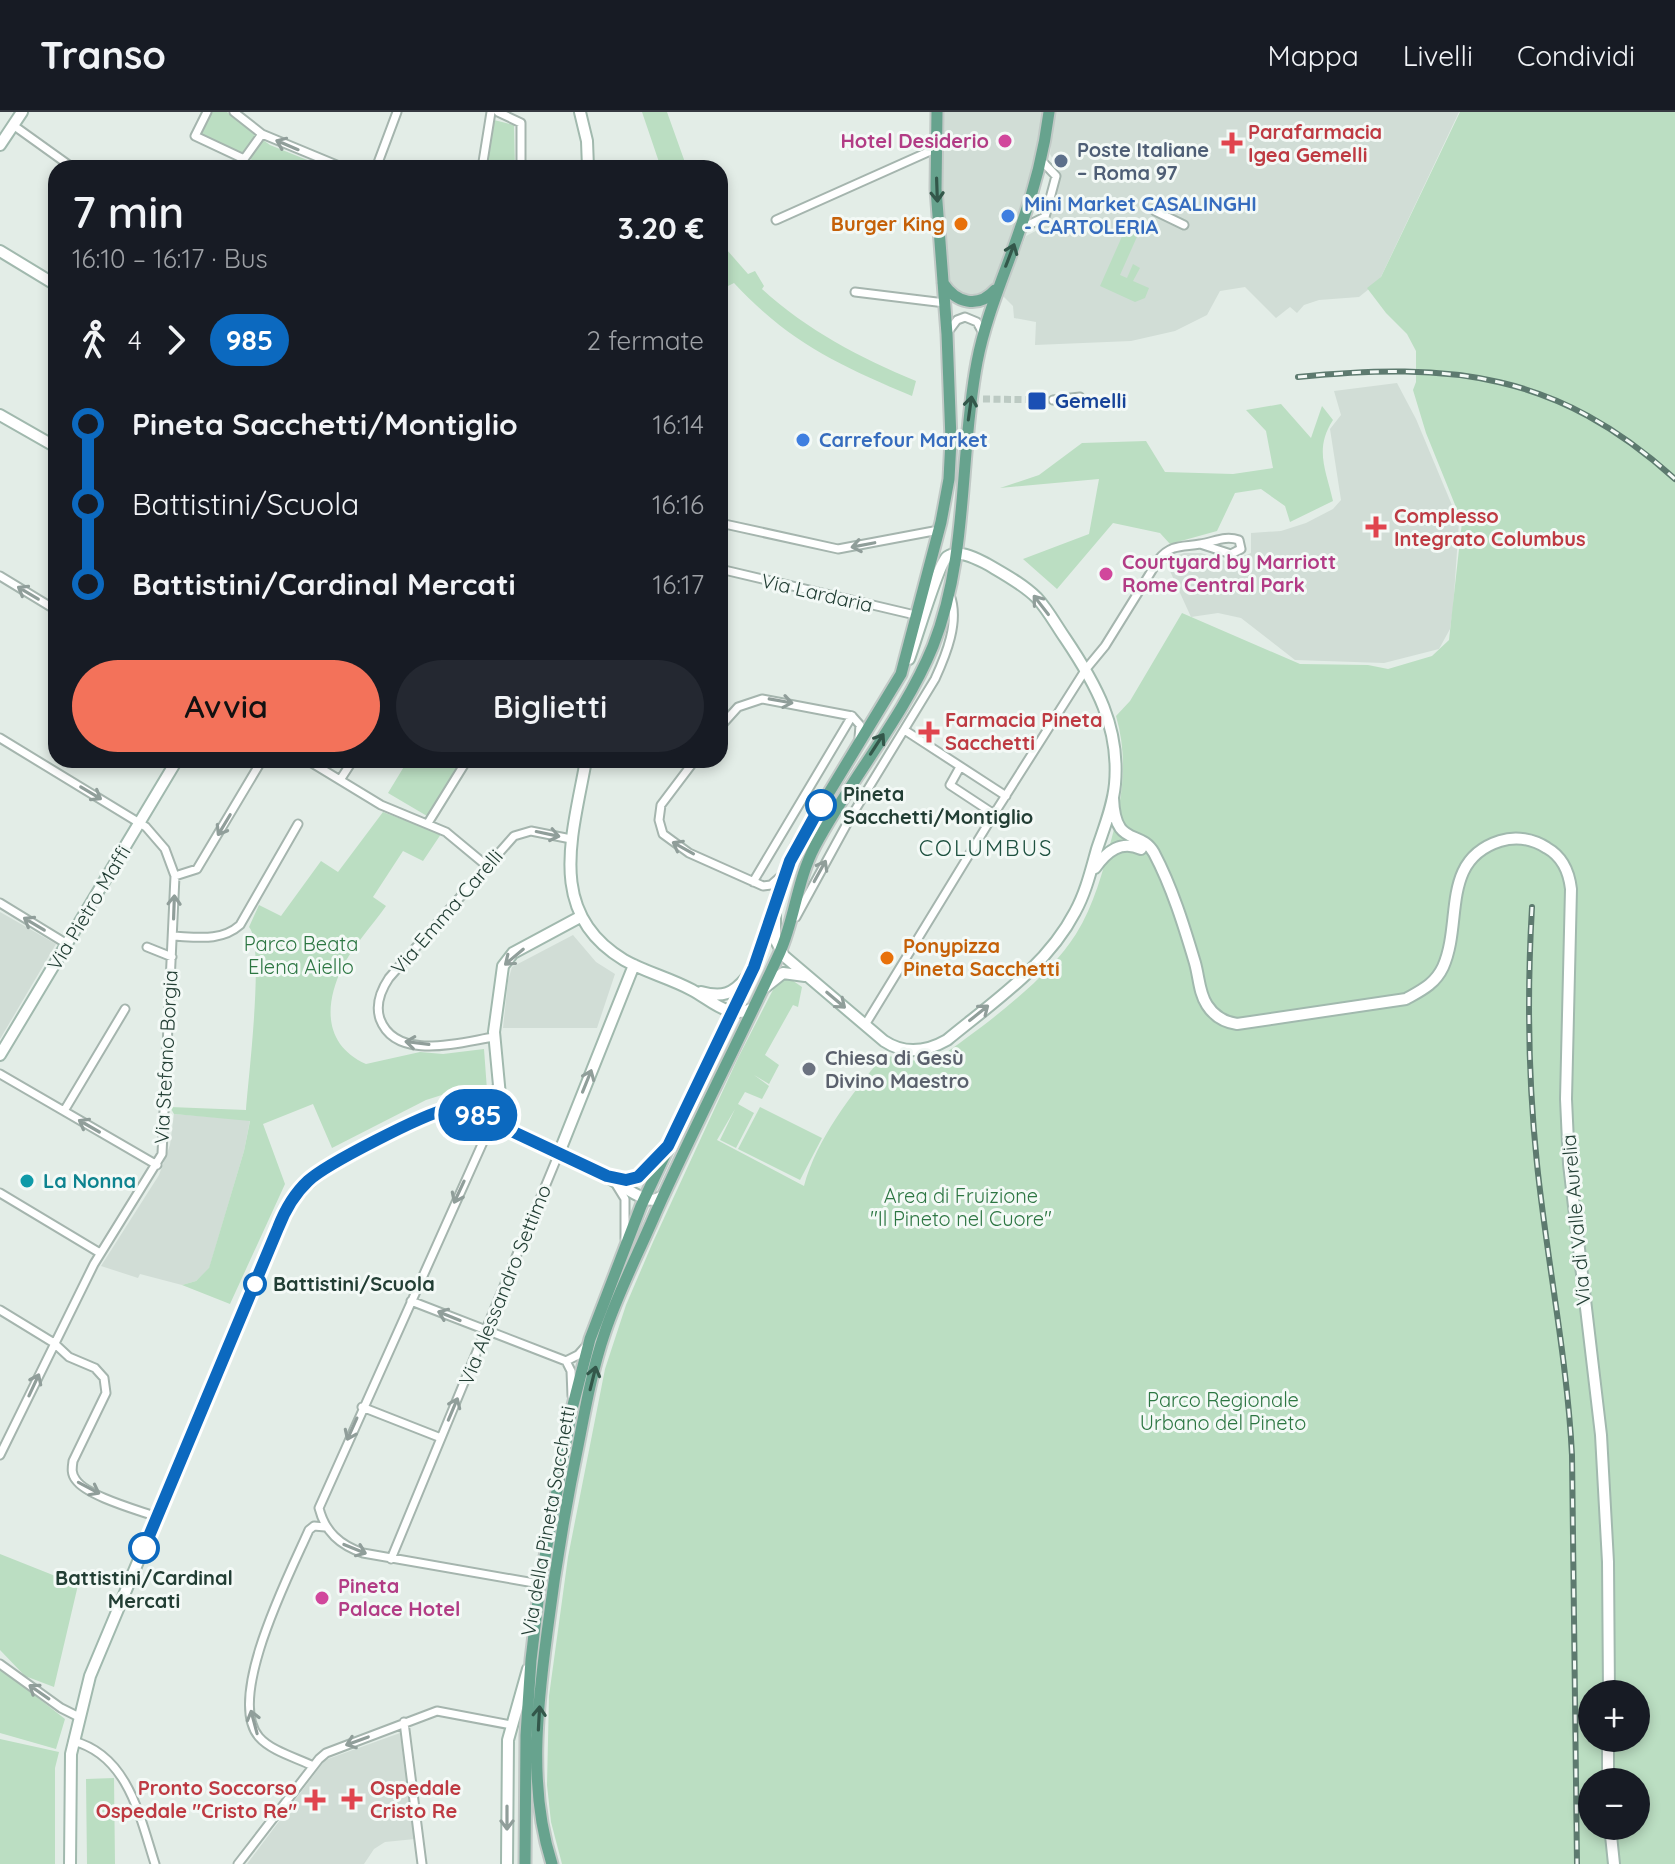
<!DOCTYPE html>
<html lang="it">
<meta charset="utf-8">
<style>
body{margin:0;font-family:Quicksand,sans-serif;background:#242831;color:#f1f3f6;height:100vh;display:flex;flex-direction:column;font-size:30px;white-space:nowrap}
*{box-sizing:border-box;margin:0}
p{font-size:26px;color:#9ea1a6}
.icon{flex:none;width:44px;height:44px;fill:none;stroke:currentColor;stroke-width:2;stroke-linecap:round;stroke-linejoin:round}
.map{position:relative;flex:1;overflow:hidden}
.drawer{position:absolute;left:48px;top:48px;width:680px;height:608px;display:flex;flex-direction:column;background:#171b24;border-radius:24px;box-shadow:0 4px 12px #0003}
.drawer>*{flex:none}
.badge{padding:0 16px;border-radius:26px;font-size:28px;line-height:52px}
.tools{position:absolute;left:1578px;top:1568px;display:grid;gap:16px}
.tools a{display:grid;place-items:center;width:72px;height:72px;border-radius:50%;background:#171b24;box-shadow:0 4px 12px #0003;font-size:40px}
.map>.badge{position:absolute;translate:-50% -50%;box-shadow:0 0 0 4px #fff}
.legs{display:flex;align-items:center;gap:12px;height:88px;padding:0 24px;font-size:26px}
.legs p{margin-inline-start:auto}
.head{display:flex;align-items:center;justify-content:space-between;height:136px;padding:0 24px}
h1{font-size:44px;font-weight:600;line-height:60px}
.action{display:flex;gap:16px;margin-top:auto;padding:16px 24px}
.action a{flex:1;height:92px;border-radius:48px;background:#f3725a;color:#111;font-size:32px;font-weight:600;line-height:92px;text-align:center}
.action a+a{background:#242831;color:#f1f3f6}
ul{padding:0 24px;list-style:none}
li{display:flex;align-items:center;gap:28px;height:80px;font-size:30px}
li i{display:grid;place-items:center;width:12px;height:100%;margin:0 10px;background:currentColor}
li i::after{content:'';width:20px;height:20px;margin:-10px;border:6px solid;border-radius:50%;background:#171b24}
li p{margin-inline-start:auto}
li:first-child i{background:linear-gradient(#0000 50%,currentColor 0)}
li:last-child i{background:linear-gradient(currentColor 50%,#0000 0)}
header{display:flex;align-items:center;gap:48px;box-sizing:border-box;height:112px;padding:0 40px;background:#171b24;border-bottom:2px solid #363941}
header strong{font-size:38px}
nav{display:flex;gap:44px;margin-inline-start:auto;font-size:28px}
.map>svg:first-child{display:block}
</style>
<header>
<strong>Transo</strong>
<nav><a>Mappa</a><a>Livelli</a><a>Condividi</a></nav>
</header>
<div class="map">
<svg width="1675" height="1752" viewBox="0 0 1675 1752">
<rect width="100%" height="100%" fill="#e3ede7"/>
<!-- built -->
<path fill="#d1ddd6" d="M942,0H1042L1037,42L995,171L990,179L973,186L962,184L953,177L948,166L941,75Z
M1055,0H1459L1379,169L1359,185L1319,188L1304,193L1297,201L1290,195L1276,206L1245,175L1220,179L1207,203L1175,219L1131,229L1035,233L1036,210L1014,206L1013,194L1002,183L1026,124L1047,113L1061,62L1050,42Z
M1397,271L1416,307L1459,410L1453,497L1450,517L1439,537L1384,551L1295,548L1241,506L1218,501L1191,505L1165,448L1184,441H1201L1229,450L1251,441V421L1281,419L1306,411L1333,397L1341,388L1330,317L1341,303L1334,279Z
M0,800L56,832L0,927Z
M573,823L596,850L615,862L597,916H503L508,869L512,855Z
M174,1002L250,1008L244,1039L209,1157L196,1169L182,1173L140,1162L138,1166L101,1154L159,1063L170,1033Z
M400,1621L415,1727L385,1730L374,1737L364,1752H247L325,1648Z"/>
<!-- green -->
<path fill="#bbdec2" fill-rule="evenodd" d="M211,0H227L256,23L242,41L200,22Z
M642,0H667L687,56H661Z
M1460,0H1675V1752H562L551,1710L547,1673L549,1584L568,1445L605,1257L626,1193L653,1130L738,946L776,872L789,866L802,875L798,895L793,893L765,943L779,953L769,972L754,963L769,974L762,987L745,980L738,992L754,1001L736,1036L720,1028L735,997L717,1028L804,1074C817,1026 851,984 881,946C899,940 915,956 940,945C984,914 1047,868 1076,822C1094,793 1103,759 1112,725C1123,685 1128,645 1116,604L1130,589L1182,501L1300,552L1368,553L1388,557L1432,544L1449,528L1462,410L1426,321L1413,278L1416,270V239L1407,222L1386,201L1367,176L1381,165ZM1592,1582H1636V1626H1592ZM1592,1670H1636V1714H1592Z
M494,8L514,13L515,56H487Z
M263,28L270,33L327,56C307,56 260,62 250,46Z
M1144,109L1120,163L1127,166L1133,152L1140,156L1133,169L1149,176L1145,186L1135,190L1100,174L1128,111Z
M720,130L748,162L755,159L764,174L762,177C808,219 859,245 916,269L912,284C839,253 790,231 734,171L720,178Z
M1281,292L1311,326L1322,294L1333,308C1314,337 1326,358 1333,389L1290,410L1285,394L1261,377L1235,381L1217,419L1170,432L1160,421L1113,411L1057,477L1023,447L1089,422L1099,367L1000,376L1039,363L1082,331L1146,329L1165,360L1233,362L1273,356L1266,319L1246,298Z
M408,648H462L427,704L388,681Z
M383,700L441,722L423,749L403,739L373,785L386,794C372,814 353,834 342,856C324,894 324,933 366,952L420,940L443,942L484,937L487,978L481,985L445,982L426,988L332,1036L313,992L263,1012L285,1072L230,1192L182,1173L196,1169L209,1156L244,1039L250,1009L174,1002L170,995L246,998C248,968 265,832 249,815L259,793L281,804L321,749L338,760Z
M760,995L822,1026L800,1068L738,1037Z
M0,1442L78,1473L54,1575L25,1564L0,1538Z
M0,1556L65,1607L56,1637L0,1621Z
M0,1627L59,1640L55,1656V1752H0Z
M114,1666L115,1752H87L86,1667Z"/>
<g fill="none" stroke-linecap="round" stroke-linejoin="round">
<!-- street-tunnel -->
<path stroke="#bccac3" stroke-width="7" stroke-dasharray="7 3.5" stroke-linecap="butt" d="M983,287L1053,288"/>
<!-- street casing -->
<g stroke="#a5b5ae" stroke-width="11">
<path id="street" d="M207,0L195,24L244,47L262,22
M234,0L262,22L344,56
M498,0L521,11V56
M13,13L73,56
M376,56L397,0
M482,56L491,0
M1155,99L1184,113
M776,108L937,36
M1020,117L1045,105L1056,64L1041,48
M855,180L945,191
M948,220L957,208L965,205L977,210L983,221
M1053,288L1080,285
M720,411L838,437L939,418
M720,457L915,503
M0,464L56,498
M852,604L860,613L859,626
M720,615L738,595L762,587L852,604
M906,619L1006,684
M0,626L146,715L165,737L175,764L162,1042L94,1152L0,1343
M307,648L381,693L446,720L487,754
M695,648L661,693L659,708L663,722L689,741L763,774L771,773L787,759
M960,655L950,673L994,702
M340,668L353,648
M428,711L467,648
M175,764L197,757L262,648
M753,770L852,604
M0,791L67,832
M796,805L849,708L935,567C946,543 960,509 950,483
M173,824C196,825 221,830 240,813L298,712
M147,835L172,845
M865,913L994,702L1086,557L1105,534L1159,447C1171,432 1183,435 1200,432C1214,430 1225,423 1239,428L1241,437L1231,442L1200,432
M494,925C461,930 396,950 380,907C375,892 381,878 389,866L514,724L531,719L571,727
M0,962L157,1053
M64,999L125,897
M492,1010L319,1396C325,1420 340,1433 363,1441L540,1472
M617,1074L625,1087V1127
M0,1081L100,1141
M411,1189L566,1249L571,1259L572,1284
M0,1198L54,1231L69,1245L95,1256L104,1266L106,1281L73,1349C72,1356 71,1362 76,1368C87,1384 138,1398 157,1405
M566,1249L578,1243L586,1234
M362,1295L441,1326
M391,1447L559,1041
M0,1552L61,1596L79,1605
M404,1610L422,1752
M73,1629C128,1643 140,1705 155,1752
M313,1654C297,1646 271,1639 259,1625C225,1586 291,1459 309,1418L314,1414L325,1415
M238,1752L319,1647L326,1641L437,1599L511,1613"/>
</g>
<!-- secondary casing -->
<g stroke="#a1b9ae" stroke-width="14">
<path id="secondary" d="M580,0L587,29L588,56
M0,33L22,0
M0,139L56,173
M0,303L56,335
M586,648C573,722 545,801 624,848C645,860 670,866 692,878C711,888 730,909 753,896
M1113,686C1115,737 1140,716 1154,741C1172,775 1184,814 1195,851C1199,865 1199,881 1207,893C1214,904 1223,910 1237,912L1406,887C1422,878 1435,872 1443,855C1463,810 1440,748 1500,729C1516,724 1533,727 1547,736C1563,745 1569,760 1571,777L1566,987L1569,1052L1601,1323L1608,1450L1609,1582
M1095,756C1107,739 1121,728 1141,737
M775,802V827L784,844L884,929C905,943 926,940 947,928C993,890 1047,854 1075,800C1086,780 1091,758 1097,737C1104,716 1113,694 1115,672C1120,615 1096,572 1065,526C1056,513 1048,498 1037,486C1023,472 1004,462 987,452C975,446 959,437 947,445C938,452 916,529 909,547
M764,876L783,861L805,864
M701,880C722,886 733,882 746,866
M0,943L177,648
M461,995L492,985L499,974
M492,1010L500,984L494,920L503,854L513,841L580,805
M559,1041L634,853
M613,1066H636L663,1042
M1608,1626V1670
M1610,1714L1614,1752
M70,1752L71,1642L90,1564L278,1116C297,1071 323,1058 365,1036C385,1025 432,998 453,997C472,996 588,1053 609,1066C621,1073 632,1082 646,1087C653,1089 657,1087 663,1084
M507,1752L508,1628L528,1557"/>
</g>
<!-- primary casing -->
<g stroke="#c1c9c6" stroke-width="15">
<path id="primary" d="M943,171C956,191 978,197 995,178
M525,1752L526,1623L531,1548L540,1472L572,1297L590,1227L641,1094L758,845L796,735L901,562L941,410L949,367L951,328L947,222L936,77L937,0
M552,1752C528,1678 537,1597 547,1521C555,1457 566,1392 579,1329C586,1292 593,1255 605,1220C619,1178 639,1140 656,1100C695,1013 740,927 780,840C795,806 797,768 815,734C851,666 904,605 933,534C969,443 959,344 977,250C986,203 1005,162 1020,117C1034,79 1044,40 1049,0"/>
</g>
<!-- street -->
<use href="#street" stroke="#fff" stroke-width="7"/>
<!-- secondary -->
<use href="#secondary" stroke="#fff" stroke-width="10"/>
<!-- primary -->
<use href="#primary" stroke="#67a38e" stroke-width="11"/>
<!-- rail casing -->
<g stroke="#5d7a6f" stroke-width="6">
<path id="rail" d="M1298,265C1451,250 1557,260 1675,367
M1532,795C1527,881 1528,966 1537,1052C1547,1149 1567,1245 1572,1343L1577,1752"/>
</g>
<!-- rail -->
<use href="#rail" stroke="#f3f9f6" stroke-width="3" stroke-dasharray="9" stroke-linecap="butt"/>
</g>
<!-- one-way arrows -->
<defs><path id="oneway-shaft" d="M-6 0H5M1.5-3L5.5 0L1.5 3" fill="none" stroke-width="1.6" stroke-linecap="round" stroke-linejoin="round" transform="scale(2)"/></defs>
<g stroke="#909e9a">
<use href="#oneway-shaft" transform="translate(287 33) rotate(-157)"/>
<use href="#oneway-shaft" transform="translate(863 433) rotate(169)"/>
<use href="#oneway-shaft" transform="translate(28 481) rotate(-149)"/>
<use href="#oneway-shaft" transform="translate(1041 493) rotate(-128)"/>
<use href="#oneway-shaft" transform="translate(781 589) rotate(10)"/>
<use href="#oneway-shaft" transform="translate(91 681) rotate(31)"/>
<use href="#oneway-shaft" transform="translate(224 713) rotate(121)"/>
<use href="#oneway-shaft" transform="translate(548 722) rotate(12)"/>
<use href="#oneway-shaft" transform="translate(683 736) rotate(-151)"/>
<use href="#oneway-shaft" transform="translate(820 759) rotate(-61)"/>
<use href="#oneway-shaft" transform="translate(174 795) rotate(-88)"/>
<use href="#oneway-shaft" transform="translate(34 812) rotate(-149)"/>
<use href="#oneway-shaft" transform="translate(514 845) rotate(140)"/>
<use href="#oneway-shaft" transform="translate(836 888) rotate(40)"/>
<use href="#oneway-shaft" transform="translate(979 901) rotate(-39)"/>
<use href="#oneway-shaft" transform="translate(417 931) rotate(-173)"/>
<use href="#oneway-shaft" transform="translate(587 969) rotate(-68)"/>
<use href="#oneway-shaft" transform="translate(89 1014) rotate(-150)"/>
<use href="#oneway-shaft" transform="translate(459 1080) rotate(115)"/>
<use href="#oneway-shaft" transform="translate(449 1204) rotate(-158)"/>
<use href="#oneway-shaft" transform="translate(34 1273) rotate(-65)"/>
<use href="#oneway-shaft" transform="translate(453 1297) rotate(-67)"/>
<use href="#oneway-shaft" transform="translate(352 1317) rotate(114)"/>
<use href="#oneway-shaft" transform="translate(89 1376) rotate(28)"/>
<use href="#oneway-shaft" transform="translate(355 1437) rotate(22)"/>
<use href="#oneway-shaft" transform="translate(39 1580) rotate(-145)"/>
<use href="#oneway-shaft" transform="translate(254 1610) rotate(-105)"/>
<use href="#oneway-shaft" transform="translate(357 1629) rotate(160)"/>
<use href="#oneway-shaft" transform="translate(507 1706) rotate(90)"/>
</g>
<g stroke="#33574a">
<use href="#oneway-shaft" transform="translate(937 78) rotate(88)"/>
<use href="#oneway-shaft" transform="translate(1010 143) rotate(-69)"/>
<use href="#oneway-shaft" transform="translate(970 296) rotate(-82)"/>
<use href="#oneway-shaft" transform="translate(877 632) rotate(-57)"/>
<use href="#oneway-shaft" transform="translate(593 1266) rotate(-76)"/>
<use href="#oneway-shaft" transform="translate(539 1606) rotate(-87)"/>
</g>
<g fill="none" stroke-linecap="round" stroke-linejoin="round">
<!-- line-1 casing -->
<g stroke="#fff" stroke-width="18">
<path id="line-1" d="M144,1436L278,1116C285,1098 294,1082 308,1069C326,1052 424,1002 448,997C457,996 464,998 473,1001L607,1064L626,1068L638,1065L668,1034L754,855L790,749L821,693"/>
</g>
<!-- line-1 -->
<use href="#line-1" stroke="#0c69bf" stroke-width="12"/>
</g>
<!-- markers -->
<g fill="#d1479c" stroke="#f3f9f6" stroke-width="3">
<circle cx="1005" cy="29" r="8"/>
<circle cx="1106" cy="462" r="8"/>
<circle cx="322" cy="1486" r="8"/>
</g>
<g fill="#e0444e" stroke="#f3f9f6" stroke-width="3">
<path d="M1228 19h8v8h8v8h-8v8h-8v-8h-8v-8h8z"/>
<path d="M1372 403h8v8h8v8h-8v8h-8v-8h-8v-8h8z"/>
<path d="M925 608h8v8h8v8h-8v8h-8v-8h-8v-8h8z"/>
<path d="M348 1675h8v8h8v8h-8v8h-8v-8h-8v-8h8z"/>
<path d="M311 1676h8v8h8v8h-8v8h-8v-8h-8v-8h8z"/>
</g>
<circle fill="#5c6f8a" stroke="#f3f9f6" stroke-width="3" cx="1061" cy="49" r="8"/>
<g fill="#3f7fe0" stroke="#f3f9f6" stroke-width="3">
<circle cx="1008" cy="104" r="8"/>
<circle cx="803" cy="328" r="8"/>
</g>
<g fill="#e8710a" stroke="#f3f9f6" stroke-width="3">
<circle cx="961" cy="112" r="8"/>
<circle cx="887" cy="846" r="8"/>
</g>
<rect fill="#1a4fb4" stroke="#f3f9f6" stroke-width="3" x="1027" y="279" width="20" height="20" rx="4"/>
<g fill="#fff" stroke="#0c69bf" stroke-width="4">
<circle cx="821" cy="693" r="14"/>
<circle cx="255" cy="1172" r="10"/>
<circle cx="144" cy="1436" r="14"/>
</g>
<circle fill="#6b7280" stroke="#f3f9f6" stroke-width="3" cx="809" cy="957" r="8"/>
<circle fill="#0f9aa8" stroke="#f3f9f6" stroke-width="3" cx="27" cy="1069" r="8"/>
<g text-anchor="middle" stroke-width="6" stroke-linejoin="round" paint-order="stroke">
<!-- health labels -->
<g font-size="20" font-weight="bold" fill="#be3a42" stroke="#f3f9f6" text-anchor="start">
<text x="1248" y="27">Parafarmacia<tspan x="1248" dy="23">Igea Gemelli</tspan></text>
<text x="1394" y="411">Complesso<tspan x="1394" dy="23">Integrato Columbus</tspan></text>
<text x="945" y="615">Farmacia Pineta<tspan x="945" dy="23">Sacchetti</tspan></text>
<text x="297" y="1683" text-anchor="end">Pronto Soccorso<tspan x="297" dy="23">Ospedale "Cristo Re"</tspan></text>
<text x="370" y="1683">Ospedale<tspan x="370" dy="23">Cristo Re</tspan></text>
</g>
<!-- hotel labels -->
<g font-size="20" font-weight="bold" fill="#b23c85" stroke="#f3f9f6" text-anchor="start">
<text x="989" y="36" text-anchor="end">Hotel Desiderio</text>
<text x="1122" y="457">Courtyard by Marriott<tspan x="1122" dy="23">Rome Central Park</tspan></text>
<text x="338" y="1481">Pineta<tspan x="338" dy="23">Palace Hotel</tspan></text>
</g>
<!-- service labels -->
<g font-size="20" font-weight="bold" fill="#4e5e75" stroke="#f3f9f6" text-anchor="start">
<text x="1077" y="45">Poste Italiane<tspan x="1077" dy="23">– Roma 97</tspan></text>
</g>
<!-- shop labels -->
<g font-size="20" font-weight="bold" fill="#366cbe" stroke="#f3f9f6" text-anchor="start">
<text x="1024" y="99">Mini Market CASALINGHI<tspan x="1024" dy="23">- CARTOLERIA</tspan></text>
<text x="819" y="335">Carrefour Market</text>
</g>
<!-- food labels -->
<g font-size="20" font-weight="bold" fill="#c56008" stroke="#f3f9f6" text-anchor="end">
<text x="945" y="119">Burger King</text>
<text x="903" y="841" text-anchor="start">Ponypizza<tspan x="903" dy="23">Pineta Sacchetti</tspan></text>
</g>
<!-- transit labels -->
<g font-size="20" font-weight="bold" fill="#164399" stroke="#f3f9f6" text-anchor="start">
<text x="1055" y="296">Gemelli</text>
</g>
<!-- street labels -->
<g font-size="20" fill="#223e34" stroke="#f3f9f6">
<text transform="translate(817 481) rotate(13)" y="7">Via Lardaria</text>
<text transform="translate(89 796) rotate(-59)" y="7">Via Pietro Maffi</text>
<text transform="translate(447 800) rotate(-49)" y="7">Via Emma Carelli</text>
<text transform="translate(166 945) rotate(-87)" y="7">Via Stefano Borgia</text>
<text transform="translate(1576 1108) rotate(-95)" y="7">Via di Valle Aurelia</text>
<text transform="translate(505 1173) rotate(-68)" y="7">Via Alessandro Settimo</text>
<text transform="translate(548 1409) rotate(-80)" y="7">Via della Pineta Sacchetti</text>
</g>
<!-- stop labels -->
<g font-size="20" font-weight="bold" fill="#223e34" stroke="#f3f9f6" text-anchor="start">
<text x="843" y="689">Pineta<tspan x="843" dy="23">Sacchetti/Montiglio</tspan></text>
<text x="273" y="1179">Battistini/Scuola</text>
<text x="144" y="1473" text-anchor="middle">Battistini/Cardinal<tspan x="144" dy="23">Mercati</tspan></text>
</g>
<!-- park labels -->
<g font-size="20" fill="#2c7642" stroke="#f3f9f6">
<text x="301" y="839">Parco Beata<tspan x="301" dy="23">Elena Aiello</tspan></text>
<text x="961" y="1091">Area di Fruizione<tspan x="961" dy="23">"Il Pineto nel Cuore"</tspan></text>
<text x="1223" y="1295">Parco Regionale<tspan x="1223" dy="23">Urbano del Pineto</tspan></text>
</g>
<!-- worship labels -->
<g font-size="20" font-weight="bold" fill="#5b616d" stroke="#f3f9f6" text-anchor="start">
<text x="825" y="953">Chiesa di Gesù<tspan x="825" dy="23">Divino Maestro</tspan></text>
</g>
<!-- culture labels -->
<g font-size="20" font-weight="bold" fill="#0d838f" stroke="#f3f9f6" text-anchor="start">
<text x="43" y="1076">La Nonna</text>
</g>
<!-- neighbourhood labels -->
<g font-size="22" letter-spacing="2" fill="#1e5140" stroke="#f3f9f6">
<text x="986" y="744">COLUMBUS</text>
</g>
</g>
</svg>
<div class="tools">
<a>+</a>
<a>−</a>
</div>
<b class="badge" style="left:478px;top:1003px;background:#0c69bf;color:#fff">985</b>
<section class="drawer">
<div class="head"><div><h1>7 min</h1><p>16:10 – 16:17 · Bus</p></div><b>3.20 €</b></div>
<div class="legs"><svg class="icon" aria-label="walk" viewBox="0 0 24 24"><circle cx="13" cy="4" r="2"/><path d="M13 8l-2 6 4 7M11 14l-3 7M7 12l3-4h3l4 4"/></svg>4<svg class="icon" aria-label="forward" viewBox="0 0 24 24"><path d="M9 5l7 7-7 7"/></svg><b class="badge" style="background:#0c69bf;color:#fff">985</b><p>2 fermate</p></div>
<ul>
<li><i style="color:#0c69bf"></i><b>Pineta Sacchetti/Montiglio</b><p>16:14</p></li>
<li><i style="color:#0c69bf"></i><span>Battistini/Scuola</span><p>16:16</p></li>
<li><i style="color:#0c69bf"></i><b>Battistini/Cardinal Mercati</b><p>16:17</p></li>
</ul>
<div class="action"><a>Avvia</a><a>Biglietti</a></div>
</section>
</div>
